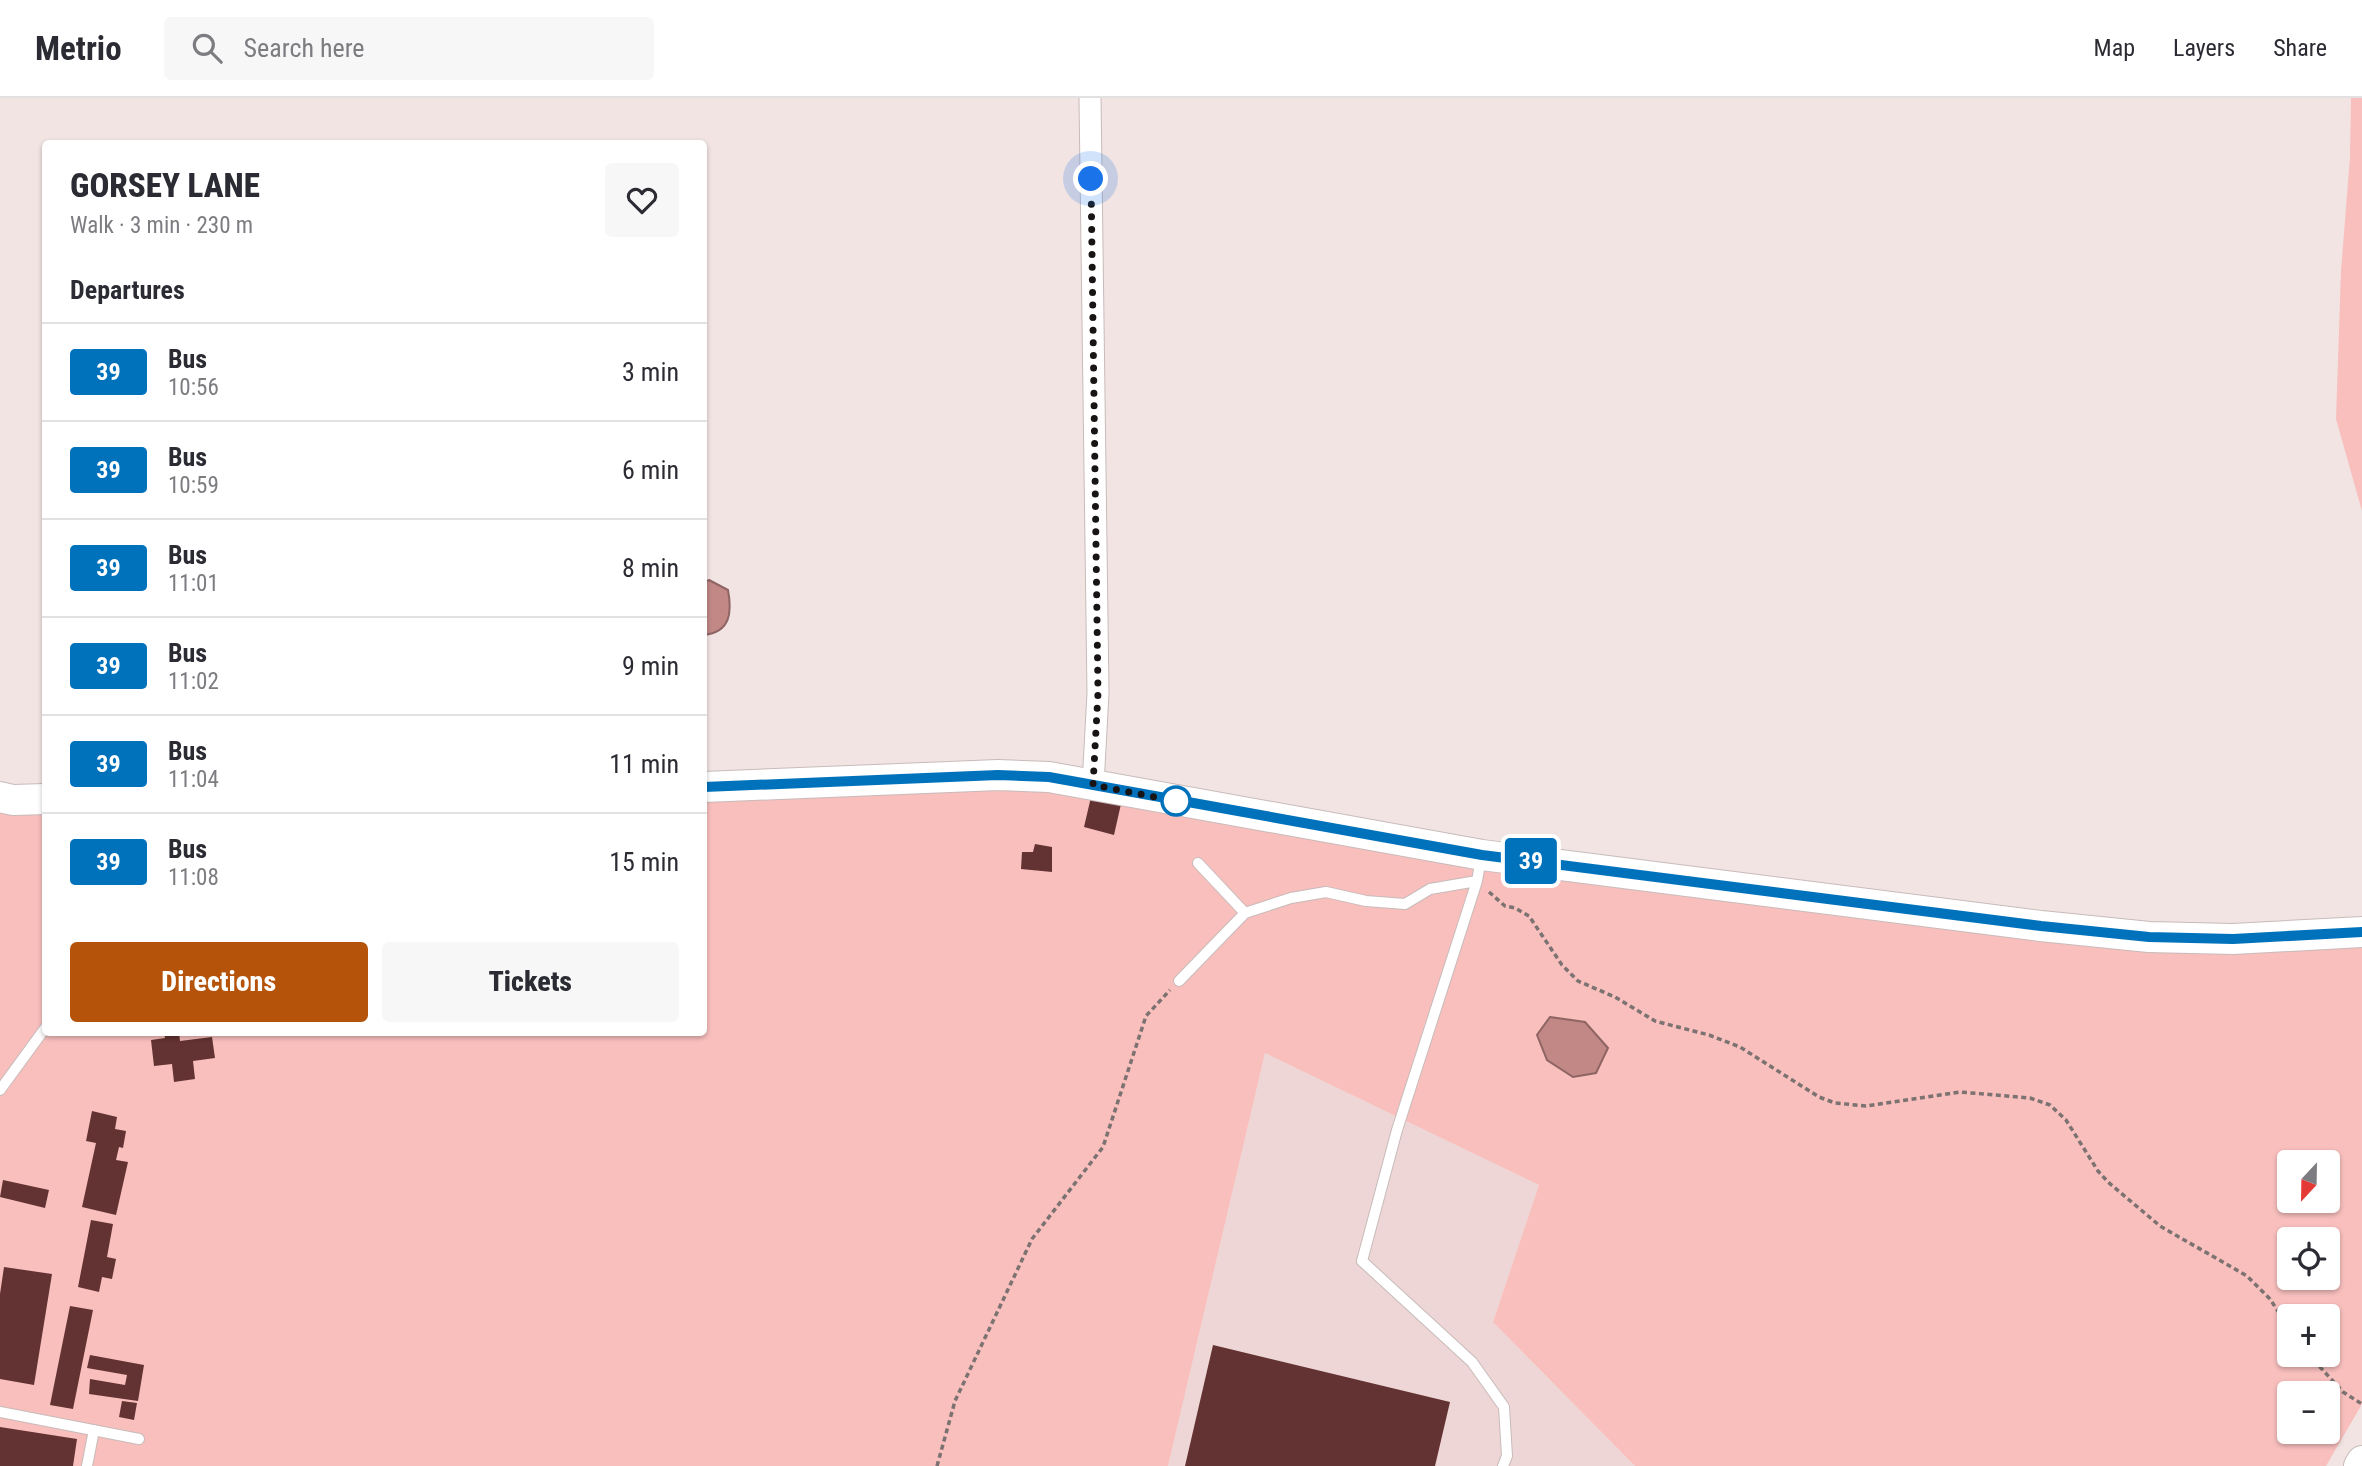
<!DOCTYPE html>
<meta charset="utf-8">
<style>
body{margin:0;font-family:"Roboto Condensed",sans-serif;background:#f7f7f7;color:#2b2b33;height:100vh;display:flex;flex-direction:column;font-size:26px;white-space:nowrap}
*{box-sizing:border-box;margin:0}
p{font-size:23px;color:#7c7c81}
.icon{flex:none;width:38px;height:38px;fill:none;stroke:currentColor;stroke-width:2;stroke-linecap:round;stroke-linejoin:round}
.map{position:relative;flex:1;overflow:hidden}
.side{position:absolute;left:42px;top:42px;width:665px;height:896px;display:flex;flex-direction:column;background:#fff;border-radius:7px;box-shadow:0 2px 5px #0004}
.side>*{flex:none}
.badge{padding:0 14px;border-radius:5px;font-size:24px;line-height:46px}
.needle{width:46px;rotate:202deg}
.tools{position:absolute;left:2277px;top:1052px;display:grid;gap:14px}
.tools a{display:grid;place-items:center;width:63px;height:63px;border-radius:7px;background:#fff;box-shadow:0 2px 5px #0004;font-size:35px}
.you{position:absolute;width:35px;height:35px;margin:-18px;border:5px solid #fff;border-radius:50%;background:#1a73e8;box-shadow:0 0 0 10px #1a73e833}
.map>.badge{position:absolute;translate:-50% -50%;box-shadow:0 0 0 4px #fff}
h2{padding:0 28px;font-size:26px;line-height:63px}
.round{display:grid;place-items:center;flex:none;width:74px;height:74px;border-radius:7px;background:#f7f7f7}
.summary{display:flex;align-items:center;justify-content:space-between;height:119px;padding:0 28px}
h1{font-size:33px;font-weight:800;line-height:52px}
.primary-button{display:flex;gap:14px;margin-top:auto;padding:14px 28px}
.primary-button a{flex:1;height:80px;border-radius:7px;background:#b45309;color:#fff;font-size:28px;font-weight:800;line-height:80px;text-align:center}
.primary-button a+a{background:#f7f7f7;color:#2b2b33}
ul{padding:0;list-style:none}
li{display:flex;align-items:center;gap:21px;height:98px;padding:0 28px;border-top:2px solid #e1e1e2}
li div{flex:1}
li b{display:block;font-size:26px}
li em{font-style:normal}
li .badge{min-width:77px;font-weight:700;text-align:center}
header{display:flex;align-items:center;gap:42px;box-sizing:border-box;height:98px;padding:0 35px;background:#fff;border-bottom:2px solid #e1e1e2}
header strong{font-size:33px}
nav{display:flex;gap:38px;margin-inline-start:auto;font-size:24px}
.search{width:490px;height:63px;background:#f7f7f7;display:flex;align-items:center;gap:18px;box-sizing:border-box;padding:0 24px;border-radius:7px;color:#7c7c81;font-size:26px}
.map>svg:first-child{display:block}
</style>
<header>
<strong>Metrio</strong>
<div class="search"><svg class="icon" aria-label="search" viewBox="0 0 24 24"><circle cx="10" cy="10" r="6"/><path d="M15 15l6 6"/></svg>Search here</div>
<nav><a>Map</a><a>Layers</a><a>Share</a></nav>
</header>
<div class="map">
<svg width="2362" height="1368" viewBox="0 0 2362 1368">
<rect width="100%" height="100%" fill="#f2e4e3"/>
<!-- built -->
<path fill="#edd6d5" d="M1265,955L1539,1087L1493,1224L1635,1368H1168Z"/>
<!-- green -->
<path fill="#f8bfbd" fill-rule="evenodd" d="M2351,0H2362V413L2336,321L2341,173L2350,59Z
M1049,679L2149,839L2362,834V1306L2326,1368H1635L1493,1224L1539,1087L1265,955L1168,1368H0V696L45,697L46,934H704V697ZM2289,1064H2328V1102H2289ZM2289,1141H2328V1180H2289ZM2289,1218H2328V1256H2289ZM2289,1295H2328V1334H2289Z"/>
<!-- water -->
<path fill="#c18886" stroke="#8f6564" stroke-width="2" d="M709,482L728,492C732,514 731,534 704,537V484Z
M1550,919L1585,924L1608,950L1596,975L1573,979L1547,962L1537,937Z"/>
<!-- building -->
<path fill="#633232" d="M1091,699L1121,706L1114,737L1084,729Z
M1035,746L1052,749V774L1021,771L1022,754H1033Z
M164,934H179L180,943L212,939L215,960L193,963L195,981L174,984L172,966L154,968L151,942L165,940Z
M92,1013L117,1019L115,1031L126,1033L123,1050L119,1049L116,1062L128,1064L116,1117L82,1109L96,1045L86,1043Z
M3,1082L49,1092L45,1110L0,1099Z
M91,1122L113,1126L107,1159L116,1161L112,1181L102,1179L99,1194L78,1189Z
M4,1169L52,1176L34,1287L0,1281V1196Z
M70,1208L93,1212L73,1311L50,1307Z
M1213,1247L1450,1304L1435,1368H1185Z
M90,1257L144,1267L138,1303L89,1296L90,1281L125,1287L127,1277L87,1270Z
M122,1303L137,1305L134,1322L119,1319Z
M0,1329L77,1341L73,1368H0Z"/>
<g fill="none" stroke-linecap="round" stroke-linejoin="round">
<!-- lane casing -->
<g stroke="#c8bbba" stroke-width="12">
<path id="lane" d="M1481,760L1477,783L1397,1032L1362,1163L1472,1264L1504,1309L1507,1358L1503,1368
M1198,765L1245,815
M1179,883L1245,815L1291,800L1326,794L1366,803L1405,806L1430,791L1477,783
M0,992L46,929
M0,1314L139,1341
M87,1368L94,1332"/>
</g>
<!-- street casing -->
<g stroke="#c8bbba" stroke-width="23">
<path id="street" d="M1090,0L1098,595L1093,687"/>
</g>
<!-- secondary casing -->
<g stroke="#c8bbba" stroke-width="32">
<path id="secondary" d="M704,689L998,677L1049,679L1482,757L2041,828L2149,839L2233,841L2362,834
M0,699L13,702L46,701
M2359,1368L2362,1363"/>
</g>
<!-- path -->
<path stroke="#7b7271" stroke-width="3.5" stroke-dasharray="5 3.5" stroke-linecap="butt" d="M1489,794L1505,808L1515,810L1529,818L1562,867L1578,883L1615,899L1655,923L1709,937L1740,949L1819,999L1835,1005L1866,1008L1960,994L2030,1000L2050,1007L2066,1022L2098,1073L2108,1084L2160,1128L2247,1178L2270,1201L2289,1230
M2308,1256L2343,1294L2362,1306
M937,1368L955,1303L1032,1141L1103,1049L1146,918L1170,892"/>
<!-- lane -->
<use href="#lane" stroke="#fff" stroke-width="10"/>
<!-- street -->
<use href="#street" stroke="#fff" stroke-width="21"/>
<!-- secondary -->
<use href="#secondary" stroke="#fff" stroke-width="30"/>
</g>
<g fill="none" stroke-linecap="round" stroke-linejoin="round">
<!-- line casing -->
<g stroke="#fff" stroke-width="16">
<path id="line" d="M704,689L998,677L1049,679L1482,757L2041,828L2149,839L2233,841L2362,834"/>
</g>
<!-- line -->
<use href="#line" stroke="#0072bc" stroke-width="10"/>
<!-- walk -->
<path stroke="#191414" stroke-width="7" stroke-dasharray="0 12.6" d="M1091,81L1098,595L1093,687L1176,703"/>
</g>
<!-- markers -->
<circle fill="#fff" stroke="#0072bc" stroke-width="3.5" cx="1176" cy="703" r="14"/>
</svg>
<div class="tools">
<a><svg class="needle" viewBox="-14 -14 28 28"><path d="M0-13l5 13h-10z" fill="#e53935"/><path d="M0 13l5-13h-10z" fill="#7c7c81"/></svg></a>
<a><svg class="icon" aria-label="locate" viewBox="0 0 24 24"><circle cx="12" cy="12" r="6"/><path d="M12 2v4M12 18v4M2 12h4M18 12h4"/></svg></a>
<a>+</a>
<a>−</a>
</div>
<div class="you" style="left:1091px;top:81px"></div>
<b class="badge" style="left:1531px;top:763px;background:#0072bc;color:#fff">39</b>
<section class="side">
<div class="summary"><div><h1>GORSEY LANE</h1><p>Walk · 3 min · 230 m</p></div><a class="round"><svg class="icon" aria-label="heart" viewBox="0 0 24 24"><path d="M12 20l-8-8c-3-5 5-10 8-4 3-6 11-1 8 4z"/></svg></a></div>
<h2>Departures</h2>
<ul>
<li><span class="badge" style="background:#0072bc;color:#fff">39</span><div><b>Bus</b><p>10:56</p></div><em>3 min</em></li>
<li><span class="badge" style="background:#0072bc;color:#fff">39</span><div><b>Bus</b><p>10:59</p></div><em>6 min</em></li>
<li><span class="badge" style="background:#0072bc;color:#fff">39</span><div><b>Bus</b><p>11:01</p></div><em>8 min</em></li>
<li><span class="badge" style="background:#0072bc;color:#fff">39</span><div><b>Bus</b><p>11:02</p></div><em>9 min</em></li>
<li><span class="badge" style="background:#0072bc;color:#fff">39</span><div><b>Bus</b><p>11:04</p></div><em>11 min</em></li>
<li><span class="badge" style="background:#0072bc;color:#fff">39</span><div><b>Bus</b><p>11:08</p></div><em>15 min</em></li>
</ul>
<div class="primary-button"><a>Directions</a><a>Tickets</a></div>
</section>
</div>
